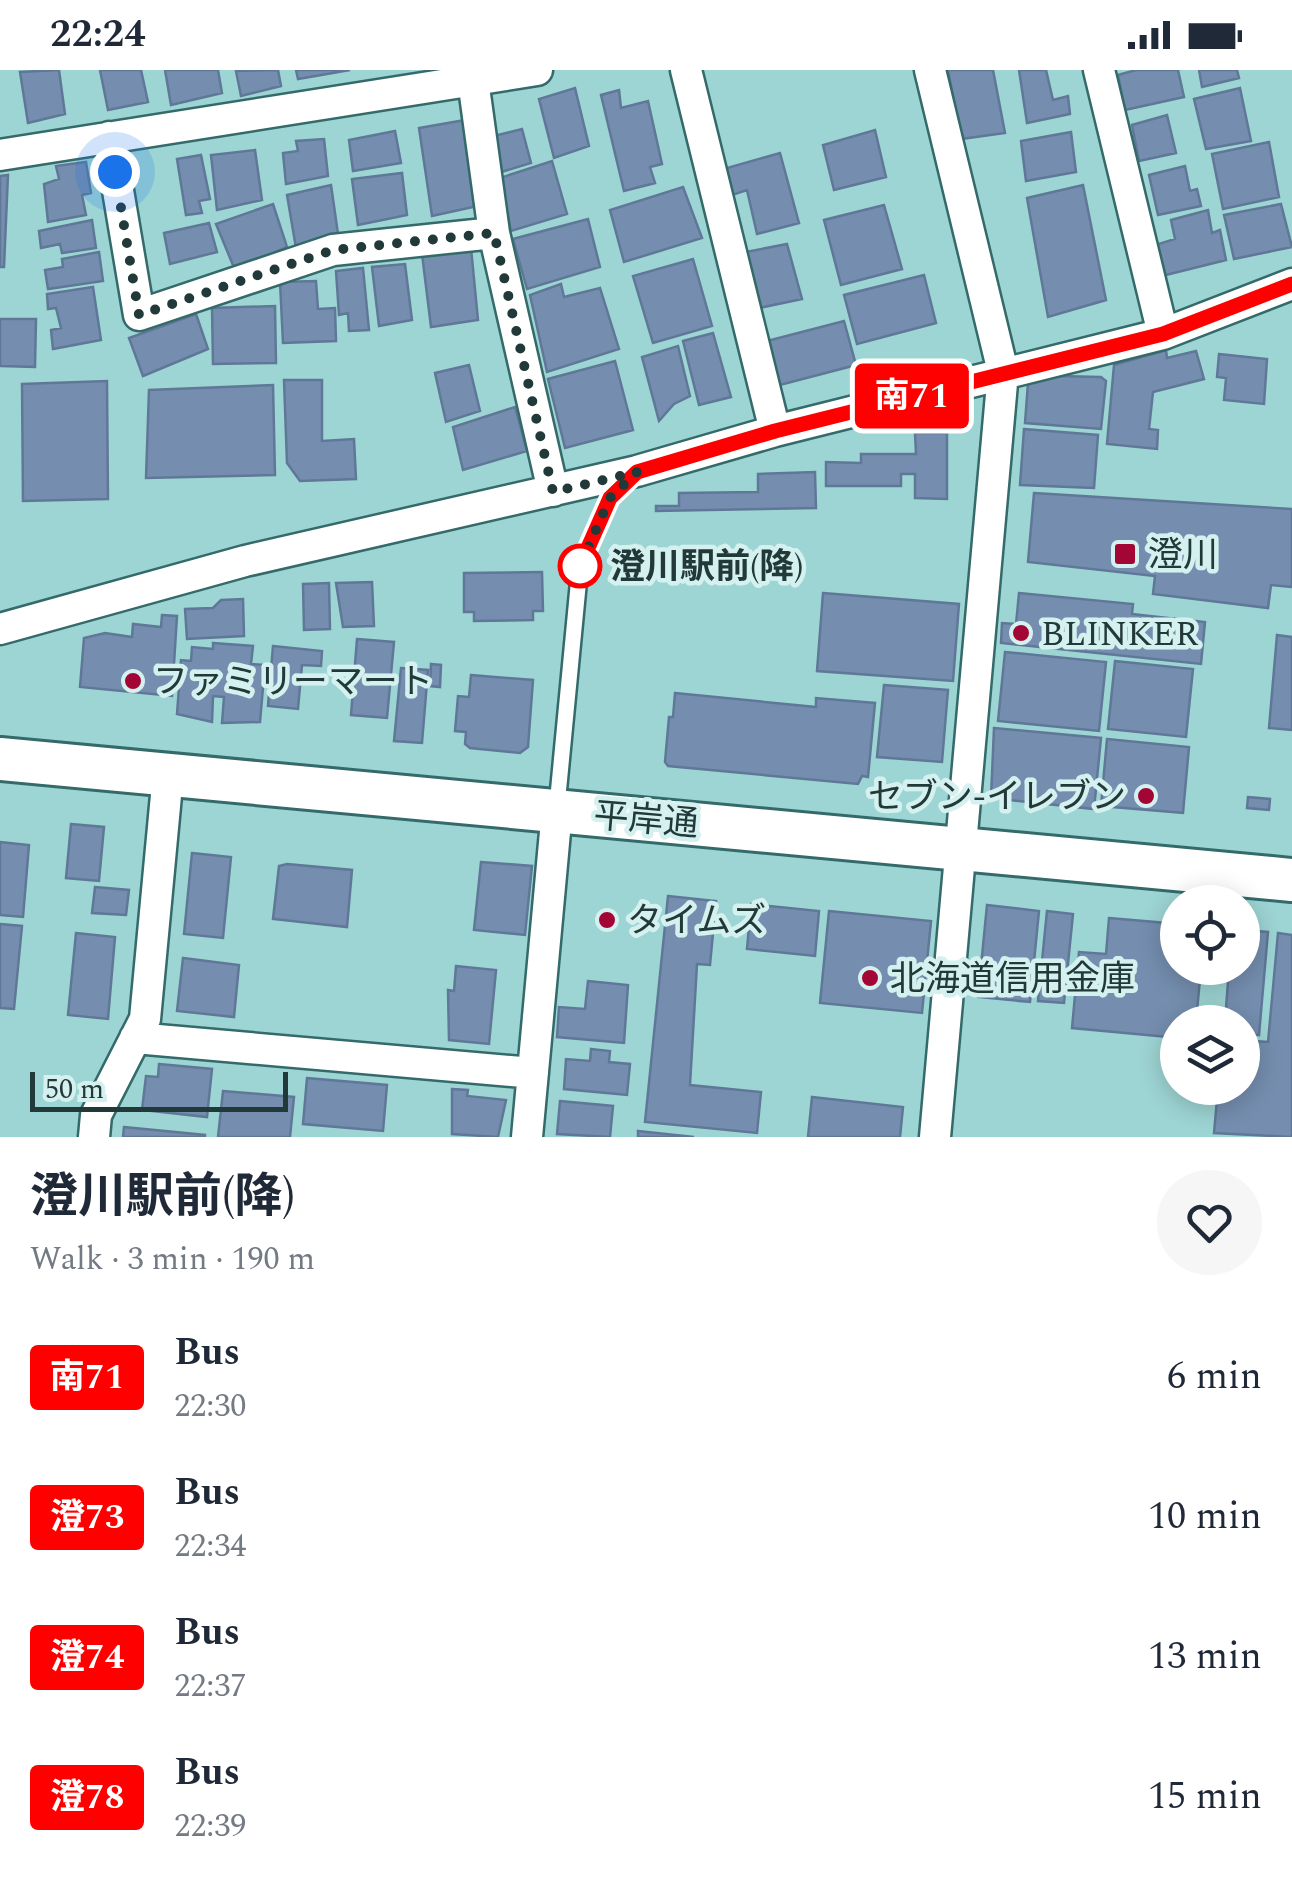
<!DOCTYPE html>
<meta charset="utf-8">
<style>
body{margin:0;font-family:Spectral,"Noto Sans JP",serif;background:#f6f6f7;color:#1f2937;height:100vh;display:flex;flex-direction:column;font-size:38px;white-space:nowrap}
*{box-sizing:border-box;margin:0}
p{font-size:32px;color:#747a83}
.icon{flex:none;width:55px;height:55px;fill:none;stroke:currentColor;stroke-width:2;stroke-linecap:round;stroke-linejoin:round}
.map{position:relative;height:1067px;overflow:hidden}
.details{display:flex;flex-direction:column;background:#fff;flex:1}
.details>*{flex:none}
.badge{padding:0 20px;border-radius:8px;font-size:35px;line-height:65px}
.buttons{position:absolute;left:1160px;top:815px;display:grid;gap:20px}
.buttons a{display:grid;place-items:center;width:100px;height:100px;border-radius:50%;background:#fff;box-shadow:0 5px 25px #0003;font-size:50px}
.scale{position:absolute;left:30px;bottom:25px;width:258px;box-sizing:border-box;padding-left:10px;border:5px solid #223939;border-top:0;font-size:28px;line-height:35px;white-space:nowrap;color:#223939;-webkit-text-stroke:8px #d4f0ef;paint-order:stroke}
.you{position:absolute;width:50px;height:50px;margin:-25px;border:8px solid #fff;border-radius:50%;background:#1a73e8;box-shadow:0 0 0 15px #1a73e833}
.map>.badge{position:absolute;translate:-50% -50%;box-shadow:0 0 0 5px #fff}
.round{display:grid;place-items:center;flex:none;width:105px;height:105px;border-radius:52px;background:#f6f6f7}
.headline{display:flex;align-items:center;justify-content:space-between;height:170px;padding:0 30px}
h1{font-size:48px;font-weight:700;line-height:75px}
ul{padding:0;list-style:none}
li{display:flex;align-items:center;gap:30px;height:140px;padding:0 30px}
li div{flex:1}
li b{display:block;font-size:38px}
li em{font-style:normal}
li .badge{min-width:110px;font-weight:700;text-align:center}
.status{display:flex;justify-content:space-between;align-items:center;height:70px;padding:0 50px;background:#fff;direction:ltr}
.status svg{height:28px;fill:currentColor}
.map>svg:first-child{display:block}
</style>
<div class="status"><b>22:24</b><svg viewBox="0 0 49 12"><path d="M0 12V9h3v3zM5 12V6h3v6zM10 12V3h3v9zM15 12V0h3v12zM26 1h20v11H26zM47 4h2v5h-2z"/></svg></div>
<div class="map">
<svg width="1292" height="1067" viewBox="0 0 1292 1067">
<rect width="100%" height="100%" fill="#9dd5d4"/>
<!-- building -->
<path fill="#758eaf" stroke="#5f7897" stroke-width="2.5" d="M59,0L65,44L28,53L20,2Z
M100,0H141L148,32L108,40Z
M165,0H218L222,23L171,35Z
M278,0L281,16L241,26L236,1Z
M296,0H350L298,9Z
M948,0H993L1005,63L961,69Z
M1019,0H1046L1053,30L1068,26L1070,44L1027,53Z
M1136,0H1178L1184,27L1125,40L1118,5Z
M1199,0H1237L1239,8L1202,17Z
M575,18L589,76L554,88L539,29Z
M1240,18L1251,71L1206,79L1194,29Z
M619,20L621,38L648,31L662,94L650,97L655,113L624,121L601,25Z
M1167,45L1176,83L1139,91L1132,55Z
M465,50L482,135L432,146L419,58Z
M522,59L531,93L498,103L490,67Z
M875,60L886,107L834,120L823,75Z
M395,61L401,93L353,101L349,70Z
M1071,62L1076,102L1026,111L1021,71Z
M324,69L328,106L286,114L283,83L298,81L296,71Z
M1269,72L1279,127L1223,139L1212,84Z
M255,80L262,130L217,140L211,85Z
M780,83L799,153L757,164L747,120L729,126L720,100Z
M201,85L210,129L199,131L202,143L186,145L177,89Z
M552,91L567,144L511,161L500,108Z
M86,92L91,123L82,125L86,145L48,152L44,114L59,109L56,96Z
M1185,96L1190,121L1197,119L1201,136L1158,145L1149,105Z
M402,103L407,145L358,155L352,109Z
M8,105L4,197H0V106Z
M331,115L338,164L296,178L287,125Z
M1083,115L1106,230L1048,247L1027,128Z
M683,117L702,168L624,192L610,140Z
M273,134L287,177L235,200L216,154Z
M1281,134L1292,177L1234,189L1224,145Z
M884,135L902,199L841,215L824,150Z
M1208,140L1212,163L1220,160L1226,190L1158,207L1152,176L1175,169L1171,150Z
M588,149L600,197L527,219L513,169Z
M92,150L96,178L62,183L60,174L41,178L39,161Z
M209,153L217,182L170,194L164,163Z
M787,174L802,229L759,238L746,182Z
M471,178L478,250L431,257L422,184Z
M99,182L103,211L48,219L45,200L63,197L62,189Z
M693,189L712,256L653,273L633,206Z
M405,194L412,250L379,256L372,197Z
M363,198L369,260L349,261L348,243L339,245L336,201Z
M924,205L936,253L857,274L844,225Z
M316,211L318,239L335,238L336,271L283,273L280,212Z
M561,214L564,227L600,218L619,279L547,302L530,225Z
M93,217L101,270L53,279L51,260L61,258L56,238L48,239L47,224Z
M275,236L276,293L213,294L212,238Z
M196,244L208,279L143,306L129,268Z
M0,249H36L35,297L0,296Z
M844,251L856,295L776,316L763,272Z
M713,263L731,327L699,335L683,271Z
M678,276L690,326L674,334L659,351L642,287Z
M1166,280L1167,288L1196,281L1204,309L1153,322L1149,359L1158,360L1157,379L1107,374L1114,295Z
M1219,284L1267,289L1264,334L1224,330L1226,308L1217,307Z
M615,291L633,360L565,378L548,309Z
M469,295L480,341L446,352L435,303Z
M1058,306L1101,307L1106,311L1101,359L1025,353L1028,313Z
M284,310H322V371L354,369L356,409L300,411L287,393Z
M107,311L108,429L23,431L22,314Z
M273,315L275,405L146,408L149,320Z
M515,337L527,381L463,400L453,357Z
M1024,359L1098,365L1094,418L1020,415Z
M915,363H947V429L915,428V404H901V416H826V392L861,393V384H916Z
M815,402L816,438L656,441V436H679V423L758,422V404Z
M1034,423L1292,439V517L1271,515L1268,538L1153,524L1155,506L1028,492Z
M542,502L543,541H533V550L474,551V542H464V503Z
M372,512L374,556L343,557L336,513Z
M329,513L330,559L304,560L303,514Z
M823,523L959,534L953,611L817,601Z
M1019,523L1133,534L1132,544L1205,552L1201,594L1001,573L1002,553L1016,554Z
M243,529L244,566L187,569L185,539L213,538L221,530Z
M162,545L177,546L172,626L80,617L84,568L105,563L132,567L133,554L161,557Z
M1277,565L1292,567V660L1269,658Z
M357,569L394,572L387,648L351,645Z
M213,573L253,576L251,594L265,595L260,652L222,653L224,627L213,626L212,652L177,644L181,590L191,591L192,577L213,579Z
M273,576L322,581L321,596L302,595L298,639L268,636Z
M1005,582L1106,592L1099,661L998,651Z
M1115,591L1193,599L1186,667L1108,659Z
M431,594L441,595L440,617L430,616Z
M401,598L428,600L422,673L394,671Z
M471,605L533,610L528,677L520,683L470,678L465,674L466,662L455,661L458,626L469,627Z
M884,615L948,620L942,692L877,687Z
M675,623L816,637V628L875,633L868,707L862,706L858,714L668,696L665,692L669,647H673Z
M994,658L1101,668L1094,739L991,728Z
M1107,669L1189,677L1183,743L1101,736Z
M1248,727L1270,729L1269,740L1247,738Z
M71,754L104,757L99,811L66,808Z
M0,772L29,775L23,847L0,845Z
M192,783L231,787L223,868L184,864Z
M481,792L532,796L525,865L474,860Z
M287,794L352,800L347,857L273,849L279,796Z
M95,817L129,820L126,845L92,843Z
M668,826L716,831L710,895L697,894L690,1015L761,1022L757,1063L645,1052Z
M751,834L819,841L815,886L747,879Z
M987,835L1039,841L1030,932L978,927Z
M829,841L931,851L922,943L820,933Z
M1047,841L1073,844L1064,933L1038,931Z
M1109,848L1178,854V898H1201L1196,952H1178V968L1072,958L1079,882L1106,884Z
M0,854L22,856L14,939L0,938Z
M1242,860L1268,862L1259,965L1242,963V952H1225L1229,898H1242Z
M76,863L115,867L108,949L68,945Z
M1278,863L1292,865V1067L1214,1063L1218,1018H1242V970L1268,972Z
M183,888L239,895L234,947L177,941Z
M456,896L496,900L489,974L449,970L448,920L454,921Z
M588,911L628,915L624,973L557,967L559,937L585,939Z
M591,979L610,981L609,992L630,994L627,1025L564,1019L566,989L590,991Z
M159,994L212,999L207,1047L142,1040L146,1006L158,1007Z
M307,1008L387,1015L383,1061L303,1054Z
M452,1019L468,1020L467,1026L506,1030L498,1067L452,1064Z
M223,1021L294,1027L290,1067H218Z
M812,1027L903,1037L900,1067H808Z
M560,1031L613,1036L610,1067L557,1064Z
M124,1057L205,1065V1067H123Z
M638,1061L694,1067H638Z"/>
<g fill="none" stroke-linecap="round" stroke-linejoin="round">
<!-- lane casing -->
<g stroke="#346a6a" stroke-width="20">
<path id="lane" d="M557,736L580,496L610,428L629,410"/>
</g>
<!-- street casing -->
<g stroke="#346a6a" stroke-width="35">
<path id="street" d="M686,0L775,361
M930,0L1003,302L935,1067
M1099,0L1163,264
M473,10L494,163L553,421
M109,67L139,245L333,180L494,163
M0,85L537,0
M0,559L245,491L637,401L775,361L1163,264L1292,214
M135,968L533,1003
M94,1067L96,1045L145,949L168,704
M527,1067L557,740"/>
</g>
<!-- secondary casing -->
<g stroke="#346a6a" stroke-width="48">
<path id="secondary" d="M0,689L1292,810"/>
</g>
<!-- lane -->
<use href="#lane" stroke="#fff" stroke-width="15"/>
<!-- street -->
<use href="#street" stroke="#fff" stroke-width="30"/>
<!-- secondary -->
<use href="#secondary" stroke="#fff" stroke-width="42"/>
</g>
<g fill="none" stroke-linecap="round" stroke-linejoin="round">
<!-- line casing -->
<g stroke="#fff" stroke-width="22">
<path id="line" d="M580,496L610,428L637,402L775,361L1163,264L1292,214"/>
</g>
<!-- line -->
<use href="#line" stroke="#f00" stroke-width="15"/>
<!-- walk -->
<path stroke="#223939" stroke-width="10" stroke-dasharray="0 18" d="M115,102L139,245L333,180L494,163L553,422L637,402L610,428L580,496"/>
</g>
<!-- markers -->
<g fill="#a30535" stroke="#d4f0ef" stroke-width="4">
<rect x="1113" y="472" width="24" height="24" rx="5"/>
<circle cx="1021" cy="563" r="10"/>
<circle cx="133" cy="611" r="10"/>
<circle cx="1146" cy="726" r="10"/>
<circle cx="607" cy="850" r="10"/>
<circle cx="870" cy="908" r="10"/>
</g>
<circle fill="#fff" stroke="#f00" stroke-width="5" cx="580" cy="496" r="20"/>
<g text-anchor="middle" stroke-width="9" stroke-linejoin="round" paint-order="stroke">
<!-- poi labels -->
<g font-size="35" fill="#223939" stroke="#d4f0ef" text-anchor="start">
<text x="1148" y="496">澄川</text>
<text x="1041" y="575">BLINKER</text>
<text x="153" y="623">ファミリーマート</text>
<text x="1126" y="738" text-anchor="end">セブン-イレブン</text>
<text x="627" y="862">タイムズ</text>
<text x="890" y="920">北海道信用金庫</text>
</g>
<!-- stop labels -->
<g font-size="35" font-weight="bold" fill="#223939" stroke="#d4f0ef" text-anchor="start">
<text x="610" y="508">澄川駅前(降)</text>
</g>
<!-- street labels -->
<g font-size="35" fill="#223939" stroke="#d4f0ef">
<text transform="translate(646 749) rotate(5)" y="12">平岸通</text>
</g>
</g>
</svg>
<div class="buttons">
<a><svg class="icon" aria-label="locate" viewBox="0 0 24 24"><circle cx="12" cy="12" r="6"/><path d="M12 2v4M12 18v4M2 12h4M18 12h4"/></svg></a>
<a><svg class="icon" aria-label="layers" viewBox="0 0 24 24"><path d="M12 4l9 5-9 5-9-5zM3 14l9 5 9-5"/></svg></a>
</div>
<div class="scale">50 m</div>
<div class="you" style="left:115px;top:102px"></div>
<b class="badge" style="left:912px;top:326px;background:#f00;color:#fff">南71</b>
</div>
<section class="details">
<div class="headline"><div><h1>澄川駅前(降)</h1><p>Walk · 3 min · 190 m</p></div><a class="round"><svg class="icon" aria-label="heart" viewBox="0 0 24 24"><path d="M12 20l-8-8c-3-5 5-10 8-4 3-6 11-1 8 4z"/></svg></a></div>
<ul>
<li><span class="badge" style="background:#f00;color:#fff">南71</span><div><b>Bus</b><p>22:30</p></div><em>6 min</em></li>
<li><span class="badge" style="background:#f00;color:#fff">澄73</span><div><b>Bus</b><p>22:34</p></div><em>10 min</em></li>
<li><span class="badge" style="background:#f00;color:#fff">澄74</span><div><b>Bus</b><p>22:37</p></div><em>13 min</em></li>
<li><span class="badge" style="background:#f00;color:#fff">澄78</span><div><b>Bus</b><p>22:39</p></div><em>15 min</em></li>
</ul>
</section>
